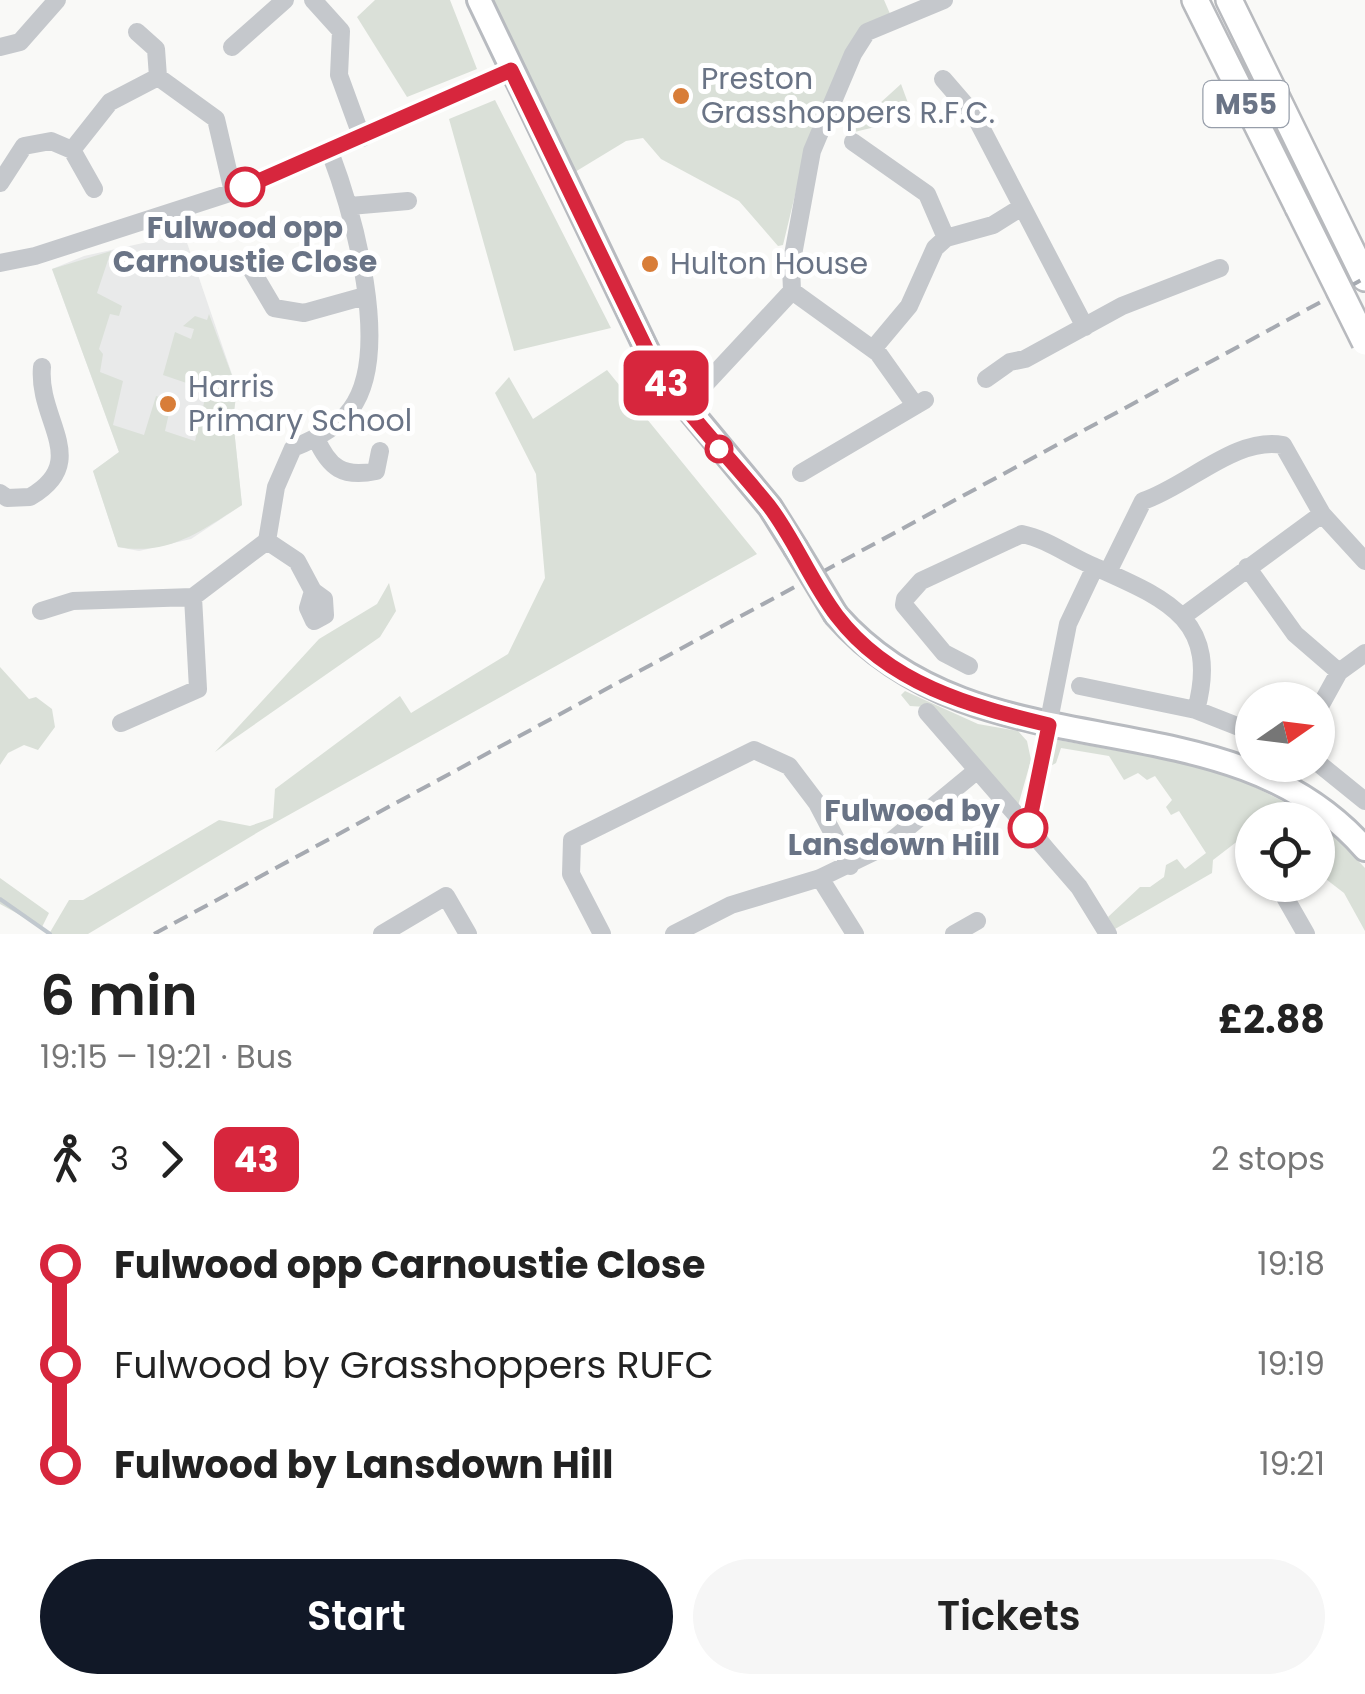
<!DOCTYPE html>
<meta charset="utf-8">
<style>
body{margin:0;font-family:Poppins,sans-serif;background:#f6f6f6;color:#222;height:100vh;display:flex;flex-direction:column;font-size:38px;white-space:nowrap}
*{box-sizing:border-box;margin:0}
p{font-size:32px;color:#767676}
.icon{flex:none;width:55px;height:55px;fill:none;stroke:currentColor;stroke-width:2;stroke-linecap:round;stroke-linejoin:round}
.map{position:relative;height:934px;overflow:hidden}
.sheet{display:flex;flex-direction:column;background:#fff;flex:1}
.sheet>*{flex:none}
.badge{padding:0 20px;border-radius:15px;font-size:35px;line-height:65px}
.needle{width:65px;rotate:76deg}
.fabs{position:absolute;left:1235px;top:682px;display:grid;gap:20px}
.fabs a{display:grid;place-items:center;width:100px;height:100px;border-radius:50%;background:#fff;box-shadow:0 2px 8px #0004;font-size:50px}
.map>.badge{position:absolute;translate:-50% -50%;box-shadow:0 0 0 5px #fff}
.legs{display:flex;align-items:center;gap:15px;height:110px;padding:0 40px;font-size:32px}
.legs p{margin-inline-start:auto}
.headline{display:flex;align-items:center;justify-content:space-between;height:170px;padding:0 40px}
h1{font-size:55px;font-weight:600;line-height:75px}
.action{display:flex;gap:20px;margin-top:auto;padding:20px 40px}
.action a{flex:1;height:115px;border-radius:60px;background:#111827;color:#fff;font-size:40px;font-weight:600;line-height:115px;text-align:center}
.action a+a{background:#f6f6f6;color:#222}
ul{padding:0 40px;list-style:none}
li{display:flex;align-items:center;gap:35px;height:100px;font-size:38px}
li i{display:grid;place-items:center;width:15px;height:100%;margin:0 12px;background:currentColor}
li i::after{content:'';width:25px;height:25px;margin:-12px;border:8px solid;border-radius:50%;background:#fff}
li p{margin-inline-start:auto}
li:first-child i{background:linear-gradient(#0000 50%,currentColor 0)}
li:last-child i{background:linear-gradient(currentColor 50%,#0000 0)}
.map>svg:first-child{display:block}
</style>
<div class="map">
<svg width="1365" height="934" viewBox="0 0 1365 934">
<rect width="100%" height="100%" fill="#f9f9f7"/>
<!-- built -->
<path fill="#e9eaea" d="M184,234L237,389L233,419L242,505L191,539L139,551L118,547L93,471L119,452L52,269L84,256Z"/>
<!-- green -->
<path fill="#dae0d8" d="M375,0H450L477,69L407,97L357,17Z
M484,0H884L891,16L865,29L807,145L783,245L778,246L739,201L661,159L643,138L626,141L570,175Z
M901,84L908,103L892,123L846,134Z
M495,100L611,328L514,351L449,119Z
M111,251L97,293L122,306L119,316L110,314L99,349L103,354L100,372L123,381L113,425L144,435L156,396L172,400L165,431L195,441L207,390L163,375L175,332L191,339L194,329L183,326L195,316L207,320L209,314L237,389L233,419L242,505C201,531 169,556 118,547L93,471L119,452L52,269Z
M607,370L757,554L260,831L88,934H49L69,900H83L219,820L250,826L273,818L275,789L400,696L411,713L508,654L545,578L536,474L495,393L509,377L533,419Z
M389,583L396,611L380,637L215,752L319,639L377,604Z
M0,667L29,699L36,697L52,709L55,727L38,750L24,745L8,753L0,765Z
M905,691L978,724L1018,731L1027,741L1031,760L1018,806L926,707L910,706L901,695Z
M1052,739L1219,769L1318,819L1365,868V931L1344,893L1318,873V820H1252V830L1213,860L1212,873L1115,929L1108,917L1140,887H1150L1164,877L1166,865L1177,859L1185,869L1206,853L1179,811L1171,815L1166,807L1172,800L1155,776L1147,780L1138,773L1124,780L1109,756L1061,748L1056,763L1047,768L1040,826L1100,907L1036,826L1035,799Z
M0,878L49,913L42,927L0,904Z"/>
<g fill="none" stroke-linecap="round" stroke-linejoin="round">
<!-- stream -->
<path stroke="#c1c8ce" stroke-width="4" d="M0,899L50,934"/>
<!-- major casing -->
<g stroke="#b8bbc0" stroke-width="28">
<path id="major" d="M479,0L657,371L770,507L795,547
M836,615C982,781 1225,689 1365,849"/>
</g>
<!-- highway casing -->
<g stroke="#b8babe" stroke-width="30">
<path id="highway" d="M1195,0L1298,207
M1229,0L1365,278"/>
</g>
<!-- minor -->
<path stroke="#c5c8cc" stroke-width="18" d="M313,0L341,31L339,75L362,138
M137,32L156,49L158,77
M0,47L20,42L57,0
M232,47L285,0
M943,79L975,116L1085,327
M853,142L927,194L946,238
M72,150L94,189
M0,183L24,146L51,141L72,150L110,102L158,77L216,119L233,192
M350,206L408,201
M0,263L35,256L233,192L511,70
M251,269L274,308L304,313L365,296
M792,291L878,353L915,405
M873,349L909,306L935,248L946,238L993,225L1022,207
M986,379L1010,362L1025,359L1122,306L1220,268
M683,408L792,291L791,266L812,151L853,54L867,32L944,0
M316,438C329,468 343,478 376,471L380,451
M801,473L925,400
M0,493L7,498L30,497C92,461 37,421 42,367
M267,541L297,561L313,591L324,599L325,615L314,621L308,608L313,591
M1247,567L1295,634L1339,672
M1108,572L1143,501C1188,486 1236,436 1283,445L1322,514L1365,561
M41,611L73,601L193,597L267,541L276,487L293,448C313,440 338,427 351,409C393,352 353,213 330,152
M1182,617L1322,514
M969,666L944,653L904,605L905,599L921,581L1022,534C1047,539 1069,556 1093,566C1164,598 1221,618 1196,710L1080,686
M1196,710L1252,732
M1318,710L1339,672L1365,653
M927,712L1079,887L1108,934
M121,723L198,689L193,597
M1318,763L1365,801
M1028,827L1068,624L1095,567
M820,878L855,934
M1278,885L1306,934
M382,934L446,896L468,934
M602,934L571,874L572,840L754,750L789,766L817,803L850,866
M674,934L731,905L820,878L884,847L975,772
M954,934L977,921"/>
<!-- major -->
<use href="#major" stroke="#fff" stroke-width="22"/>
<!-- highway -->
<use href="#highway" stroke="#fff" stroke-width="25"/>
<!-- rail -->
<path stroke="#a6aab1" stroke-width="4" stroke-dasharray="15 8" stroke-linecap="butt" d="M154,934L1365,278"/>
<!-- major-bridge casing -->
<g stroke="#b8bbc0" stroke-width="28" stroke-linecap="butt">
<path id="major-bridge" d="M795,547L836,615"/>
</g>
<!-- highway-bridge casing -->
<g stroke="#b8babe" stroke-width="30" stroke-linecap="butt">
<path id="highway-bridge" d="M1298,207L1365,342"/>
</g>
<!-- major-bridge -->
<use href="#major-bridge" stroke="#fff" stroke-width="22"/>
<!-- highway-bridge -->
<use href="#highway-bridge" stroke="#fff" stroke-width="25"/>
</g>
<g fill="none" stroke-linecap="round" stroke-linejoin="round">
<!-- line-1 casing -->
<g stroke="#fff" stroke-width="22">
<path id="line-1" d="M245,187L511,70L657,371C691,419 732,460 769,506C795,540 811,582 837,616C889,684 970,706 1049,725L1028,828"/>
</g>
<!-- line-1 -->
<use href="#line-1" stroke="#d7263d" stroke-width="15"/>
</g>
<!-- markers -->
<g fill="#d87d38" stroke="#fff" stroke-width="4">
<circle cx="681" cy="96" r="10"/>
<circle cx="650" cy="264" r="10"/>
<circle cx="168" cy="404" r="10"/>
</g>
<g fill="#fff" stroke="#d7263d" stroke-width="5">
<circle cx="245" cy="187" r="18"/>
<circle cx="719" cy="449" r="12"/>
<circle cx="1028" cy="828" r="18"/>
</g>
<g text-anchor="middle" stroke-width="10" stroke-linejoin="round" paint-order="stroke">
<!-- shield labels -->
<rect fill="#fff" stroke="#979eaa" stroke-width="2.5" x="1203.5" y="81" width="85" height="46" rx="8"/>
<g font-size="28" font-weight="bold" fill="#6a7486">
<text x="1246" y="114">M55</text>
</g>
<!-- poi labels -->
<g font-size="30" fill="#6a7486" stroke="#fff" text-anchor="start">
<text x="701" y="89">Preston<tspan x="701" dy="34">Grasshoppers R.F.C.</tspan></text>
<text x="670" y="274">Hulton House</text>
<text x="188" y="397">Harris<tspan x="188" dy="34">Primary School</tspan></text>
</g>
<!-- stop labels -->
<g font-size="30" font-weight="bold" fill="#6a7486" stroke="#fff">
<text x="245" y="238">Fulwood opp<tspan x="245" dy="34">Carnoustie Close</tspan></text>
<text x="1000" y="821" text-anchor="end">Fulwood by<tspan x="1000" dy="34">Lansdown Hill</tspan></text>
</g>
</g>
</svg>
<div class="fabs">
<a><svg class="needle" viewBox="-14 -14 28 28"><path d="M0-13l5 13h-10z" fill="#e53935"/><path d="M0 13l5-13h-10z" fill="#767676"/></svg></a>
<a><svg class="icon" aria-label="locate" viewBox="0 0 24 24"><circle cx="12" cy="12" r="6"/><path d="M12 2v4M12 18v4M2 12h4M18 12h4"/></svg></a>
</div>
<b class="badge" style="left:666px;top:383px;background:#d7263d;color:#fff">43</b>
</div>
<section class="sheet">
<div class="headline"><div><h1>6 min</h1><p>19:15 – 19:21 · Bus</p></div><b>£2.88</b></div>
<div class="legs"><svg class="icon" aria-label="walk" viewBox="0 0 24 24"><circle cx="13" cy="4" r="2"/><path d="M13 8l-2 6 4 7M11 14l-3 7M7 12l3-4h3l4 4"/></svg>3<svg class="icon" aria-label="forward" viewBox="0 0 24 24"><path d="M9 5l7 7-7 7"/></svg><b class="badge" style="background:#d7263d;color:#fff">43</b><p>2 stops</p></div>
<ul>
<li><i style="color:#d7263d"></i><b>Fulwood opp Carnoustie Close</b><p>19:18</p></li>
<li><i style="color:#d7263d"></i><span>Fulwood by Grasshoppers RUFC</span><p>19:19</p></li>
<li><i style="color:#d7263d"></i><b>Fulwood by Lansdown Hill</b><p>19:21</p></li>
</ul>
<div class="action"><a>Start</a><a>Tickets</a></div>
</section>
